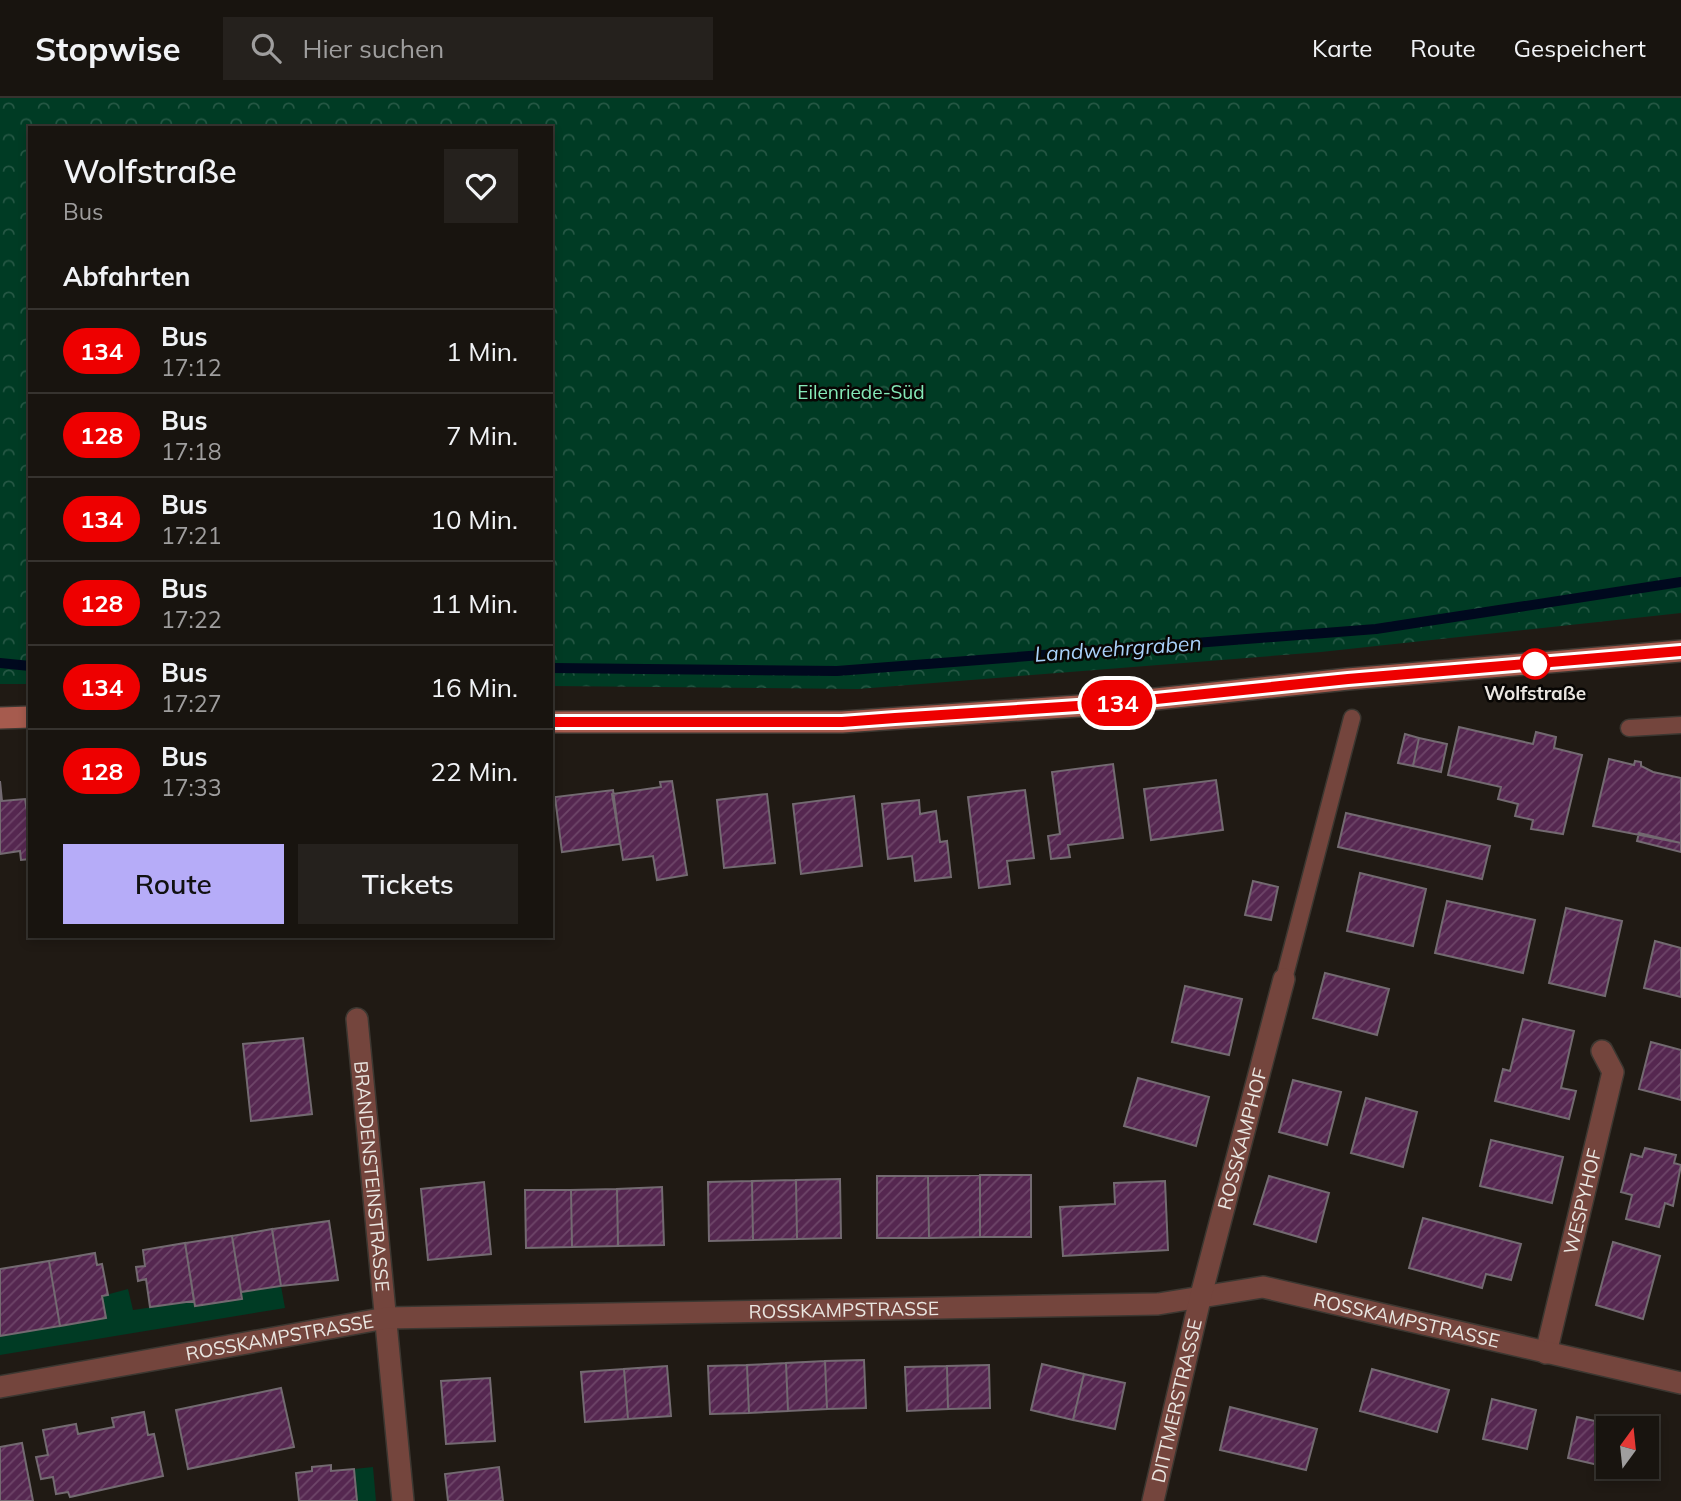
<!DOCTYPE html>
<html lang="de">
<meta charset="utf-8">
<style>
body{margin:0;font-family:Mulish,sans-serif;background:#25211d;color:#f1f3f6;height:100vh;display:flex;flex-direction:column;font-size:26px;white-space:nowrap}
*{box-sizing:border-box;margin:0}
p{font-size:23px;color:#9f9e9e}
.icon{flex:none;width:38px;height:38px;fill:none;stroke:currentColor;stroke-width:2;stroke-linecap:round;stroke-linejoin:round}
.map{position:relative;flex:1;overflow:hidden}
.drawer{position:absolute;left:28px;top:28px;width:525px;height:812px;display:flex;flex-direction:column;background:#18140f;border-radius:0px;box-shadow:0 4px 10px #0003,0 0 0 2px #36332f}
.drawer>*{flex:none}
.badge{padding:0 14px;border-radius:23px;font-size:24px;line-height:46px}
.needle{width:46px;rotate:15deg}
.fabs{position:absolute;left:1596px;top:1318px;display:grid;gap:14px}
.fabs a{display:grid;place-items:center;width:63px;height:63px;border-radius:0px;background:#18140f;box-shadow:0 4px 10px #0003,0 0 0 2px #36332f;font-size:35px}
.map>.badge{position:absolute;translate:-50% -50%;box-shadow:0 0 0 4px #fff}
h2{padding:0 35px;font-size:26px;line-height:63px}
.round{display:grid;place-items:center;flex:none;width:74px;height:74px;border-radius:0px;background:#25211d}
.head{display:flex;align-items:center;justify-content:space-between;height:119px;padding:0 35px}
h1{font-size:33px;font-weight:600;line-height:52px}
.cta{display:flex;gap:14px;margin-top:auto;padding:14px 35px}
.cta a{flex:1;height:80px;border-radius:0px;background:#b6acf8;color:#111;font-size:28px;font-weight:600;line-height:80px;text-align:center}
.cta a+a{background:#25211d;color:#f1f3f6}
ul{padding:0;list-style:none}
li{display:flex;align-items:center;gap:21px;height:84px;padding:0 35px;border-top:2px solid #36332f}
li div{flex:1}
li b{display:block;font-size:26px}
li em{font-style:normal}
li .badge{min-width:77px;font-weight:700;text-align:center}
header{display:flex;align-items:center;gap:42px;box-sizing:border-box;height:98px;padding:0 35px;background:#18140f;border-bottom:2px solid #36332f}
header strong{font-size:33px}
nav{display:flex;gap:38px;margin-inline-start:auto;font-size:24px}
.search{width:490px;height:63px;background:#25211d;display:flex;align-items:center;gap:18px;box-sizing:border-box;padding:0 24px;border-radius:0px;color:#9f9e9e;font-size:26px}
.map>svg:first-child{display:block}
</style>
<header>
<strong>Stopwise</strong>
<div class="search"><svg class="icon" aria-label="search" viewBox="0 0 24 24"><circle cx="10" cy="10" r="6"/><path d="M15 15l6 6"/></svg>Hier suchen</div>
<nav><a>Karte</a><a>Route</a><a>Gespeichert</a></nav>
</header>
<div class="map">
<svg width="1681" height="1403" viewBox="0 0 1681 1403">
<defs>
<pattern id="forest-crowns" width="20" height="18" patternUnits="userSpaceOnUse" patternTransform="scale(1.75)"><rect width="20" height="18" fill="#003b24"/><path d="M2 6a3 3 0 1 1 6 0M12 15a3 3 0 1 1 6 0" fill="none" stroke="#255744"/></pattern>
<pattern id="building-hatch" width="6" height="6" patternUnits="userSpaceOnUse" patternTransform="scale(1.75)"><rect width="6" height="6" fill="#552750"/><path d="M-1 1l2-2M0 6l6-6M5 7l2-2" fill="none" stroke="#6e4669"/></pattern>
</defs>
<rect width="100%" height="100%" fill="#201a14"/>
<!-- green -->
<path fill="#003b24" d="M281,1188L285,1210L0,1257V1238L106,1220L102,1198L128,1191L133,1212L194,1203L195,1208L242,1201L241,1194Z
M373,1369L376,1403H357L354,1371Z"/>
<!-- forest -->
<path fill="url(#forest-crowns)" d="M0,0H1681V515L1321,554L858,591L551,588V30H30V586H0Z"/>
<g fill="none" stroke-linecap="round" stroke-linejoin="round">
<!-- stream -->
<path stroke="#00091e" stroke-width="10" d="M0,565L30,568
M551,570L837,573L1376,531L1681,484"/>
</g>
<!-- building -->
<path fill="url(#building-hatch)" stroke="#736a71" stroke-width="2" d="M1459,629L1533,646L1536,634L1556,639L1554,650L1582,657L1563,736L1531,731L1533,722L1515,718L1518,706L1498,701L1501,689L1448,677Z
M1405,636L1419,640L1413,668L1398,665Z
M1419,640L1447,646L1441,674L1413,668Z
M1609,661L1634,667L1635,663L1641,664V668L1653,674L1681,680V745L1593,728Z
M1113,666L1123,740L1068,747L1070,759L1051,761L1048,738L1060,736L1052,674Z
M1216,682L1223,732L1151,742L1144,691Z
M0,683L2,703L25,701L27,713H30V761L21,762L20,753L0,756Z
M672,683L687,777L657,782L653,758L623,762L612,696L661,689L660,684Z
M613,692L620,746L562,754L555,699Z
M1025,692L1034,760L1007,763L1010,786L979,790L968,699Z
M767,696L775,765L724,770L717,702Z
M854,698L862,768L801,776L793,706Z
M919,702L920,716L936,713L940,744L947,743L951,779L915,783L912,758L888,761L882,706Z
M1346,715L1490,748L1482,781L1338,749Z
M1639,735L1681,745V754L1637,743Z
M1360,775L1426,791L1413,848L1347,833Z
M1253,783L1278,789L1271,822L1245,817Z
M1447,803L1535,822L1523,875L1435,855Z
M1566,810L1622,823L1605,898L1549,885Z
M1655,843L1681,850V899L1644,890Z
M1325,875L1389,891L1377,937L1313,920Z
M1185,888L1242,901L1229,957L1172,944Z
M1523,921L1574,933L1561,990L1576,993L1569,1021L1495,1003L1503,971L1510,973Z
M303,940L312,1016L251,1023L243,946Z
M1651,944L1681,952V1002L1639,991Z
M1138,980L1209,999L1196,1048L1124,1028Z
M1293,982L1341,994L1327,1047L1279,1034Z
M1366,1000L1417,1014L1403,1069L1351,1055Z
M1491,1042L1563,1059L1552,1105L1480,1088Z
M1645,1050L1676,1057L1674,1065L1681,1067L1673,1108L1665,1105L1659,1129L1626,1121L1632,1097L1621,1094L1631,1056L1642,1059Z
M980,1077H1031V1139H980Z
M980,1077V1139L929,1140L928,1078Z
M877,1078H928L929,1140H877Z
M1269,1078L1329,1095L1316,1144L1254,1126Z
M840,1081L841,1140L797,1141L796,1082Z
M796,1082L797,1141L753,1142L752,1083Z
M752,1083L753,1142L709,1143L708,1084Z
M1165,1083L1168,1152L1063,1158L1060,1109L1115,1106L1114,1085Z
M484,1084L491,1156L428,1162L421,1091Z
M662,1089L664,1147L618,1148L617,1091Z
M617,1091L618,1148L572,1149L571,1092Z
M525,1092H571L572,1149L526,1150Z
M1423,1120L1521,1146L1511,1182L1486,1176L1482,1190L1409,1170Z
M329,1123L338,1182L281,1188L272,1131Z
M272,1131L281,1188L241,1194L232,1138Z
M232,1138L242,1201L195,1208L185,1145Z
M1613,1144L1660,1158L1643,1221L1596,1207Z
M185,1145L194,1203L150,1209L146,1181L138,1183L136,1169L145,1168L143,1152Z
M95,1155L97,1167L102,1166L108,1197L102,1198L106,1220L60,1228L49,1163Z
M49,1163L60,1228L0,1238V1171Z
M864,1262L866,1310L827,1311L825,1263Z
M825,1263L827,1311L788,1313L786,1265Z
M786,1265L788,1313L749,1315L747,1267Z
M1042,1266L1084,1276L1073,1322L1031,1312Z
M747,1267L749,1315L710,1316L708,1268Z
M989,1267L990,1310L948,1311L947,1268Z
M667,1268L671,1318L628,1321L624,1271Z
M947,1268L948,1311L907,1313L905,1269Z
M624,1271L628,1321L585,1324L581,1274Z
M1372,1271L1449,1292L1437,1334L1360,1313Z
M1084,1276L1125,1285L1115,1331L1073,1322Z
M490,1280L495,1343L446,1346L441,1283Z
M281,1290L294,1349L188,1371L176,1312Z
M1492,1301L1536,1312L1527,1351L1483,1341Z
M1230,1309L1317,1331L1306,1372L1220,1352Z
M144,1314L148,1337L154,1336L163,1378L70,1399L68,1394L56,1396L53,1379L41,1381L36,1359L48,1357L43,1332L76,1326L78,1336L114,1329L112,1320Z
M1577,1319L1626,1330H1608V1368H1647V1335L1659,1338L1650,1379L1568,1360Z
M22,1345L33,1403H0V1349Z
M331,1367V1373L354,1371L357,1403H299L296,1375L312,1373V1369Z
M499,1369L503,1403H448L445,1376Z"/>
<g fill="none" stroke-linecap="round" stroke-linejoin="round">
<!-- lane casing -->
<g stroke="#3c3731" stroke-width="19">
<path id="lane" d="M1629,630L1681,627
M1284,881L1352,620"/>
</g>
<!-- street casing -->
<g stroke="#3c3731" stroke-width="24">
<g id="street">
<path id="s1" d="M357,921L403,1403"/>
<path id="s2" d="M1546,1255L1613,974L1602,953"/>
<path id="s3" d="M0,1289L386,1220L1158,1206L1263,1189L1681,1285"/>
<path id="s4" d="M1153,1403L1200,1201L1284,881"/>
</g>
</g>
<!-- secondary casing -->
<g stroke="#3c3731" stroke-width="24">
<path id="secondary" d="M0,620L30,619
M551,624H842L1108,606L1348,581L1681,553"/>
</g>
<!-- lane -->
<use href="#lane" stroke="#74453d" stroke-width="16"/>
<!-- street -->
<use href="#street" stroke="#74453d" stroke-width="21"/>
<!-- secondary -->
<use href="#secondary" stroke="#a65b4e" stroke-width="21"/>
</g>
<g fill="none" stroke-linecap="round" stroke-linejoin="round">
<!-- line casing -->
<g stroke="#fff" stroke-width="16">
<path id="line" d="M551,624H842L895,620L1108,606L1348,581L1681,553"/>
</g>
<!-- line -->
<use href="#line" stroke="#e00" stroke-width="10"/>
</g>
<!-- markers -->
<circle fill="#fff" stroke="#e00" stroke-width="3.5" cx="1535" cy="566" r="14"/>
<g text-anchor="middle" stroke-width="5" stroke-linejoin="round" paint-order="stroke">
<!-- park labels -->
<g font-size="19" fill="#85eab8" stroke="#080604">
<text x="861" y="301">Eilenriede-Süd</text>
</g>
<!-- stop labels -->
<g font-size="19" font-weight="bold" fill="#eae6e1" stroke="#080604">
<text x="1535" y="602">Wolfstraße</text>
</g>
<!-- street labels -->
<g font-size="19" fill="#eae6e1" stroke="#080604">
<text dy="7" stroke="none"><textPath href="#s4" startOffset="373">ROSSKAMPHOF</textPath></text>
<text dy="7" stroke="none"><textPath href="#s1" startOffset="158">BRANDENSTEINSTRASSE</textPath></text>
<text dy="7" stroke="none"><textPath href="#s2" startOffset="156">WESPYHOF</textPath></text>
<text dy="7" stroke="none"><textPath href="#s3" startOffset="850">ROSSKAMPSTRASSE</textPath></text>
<text dy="7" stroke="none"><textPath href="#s3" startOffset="1418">ROSSKAMPSTRASSE</textPath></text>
<text dy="7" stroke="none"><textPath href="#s3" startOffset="284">ROSSKAMPSTRASSE</textPath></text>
<text dy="7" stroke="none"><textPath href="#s4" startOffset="103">DITTMERSTRASSE</textPath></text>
</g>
<!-- water labels -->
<g font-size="21" font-style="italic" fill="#a9d1fa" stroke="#080604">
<text transform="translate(1118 551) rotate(-4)" y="7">Landwehrgraben</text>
</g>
</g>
</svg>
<div class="fabs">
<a><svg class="needle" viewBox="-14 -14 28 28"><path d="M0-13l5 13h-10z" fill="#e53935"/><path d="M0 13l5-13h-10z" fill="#9f9e9e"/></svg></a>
</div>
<b class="badge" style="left:1117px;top:605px;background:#e00;color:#fff">134</b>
<section class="drawer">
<div class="head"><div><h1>Wolfstraße</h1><p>Bus</p></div><a class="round"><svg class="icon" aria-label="heart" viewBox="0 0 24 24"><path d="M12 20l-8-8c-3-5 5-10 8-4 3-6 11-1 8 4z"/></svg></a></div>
<h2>Abfahrten</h2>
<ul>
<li><span class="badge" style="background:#e00;color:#fff">134</span><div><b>Bus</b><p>17:12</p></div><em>1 Min.</em></li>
<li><span class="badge" style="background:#e00;color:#fff">128</span><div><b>Bus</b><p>17:18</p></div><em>7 Min.</em></li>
<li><span class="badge" style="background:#e00;color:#fff">134</span><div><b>Bus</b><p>17:21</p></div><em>10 Min.</em></li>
<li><span class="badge" style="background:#e00;color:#fff">128</span><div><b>Bus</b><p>17:22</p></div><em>11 Min.</em></li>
<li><span class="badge" style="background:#e00;color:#fff">134</span><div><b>Bus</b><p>17:27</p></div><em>16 Min.</em></li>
<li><span class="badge" style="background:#e00;color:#fff">128</span><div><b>Bus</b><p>17:33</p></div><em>22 Min.</em></li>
</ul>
<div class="cta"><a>Route</a><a>Tickets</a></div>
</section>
</div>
